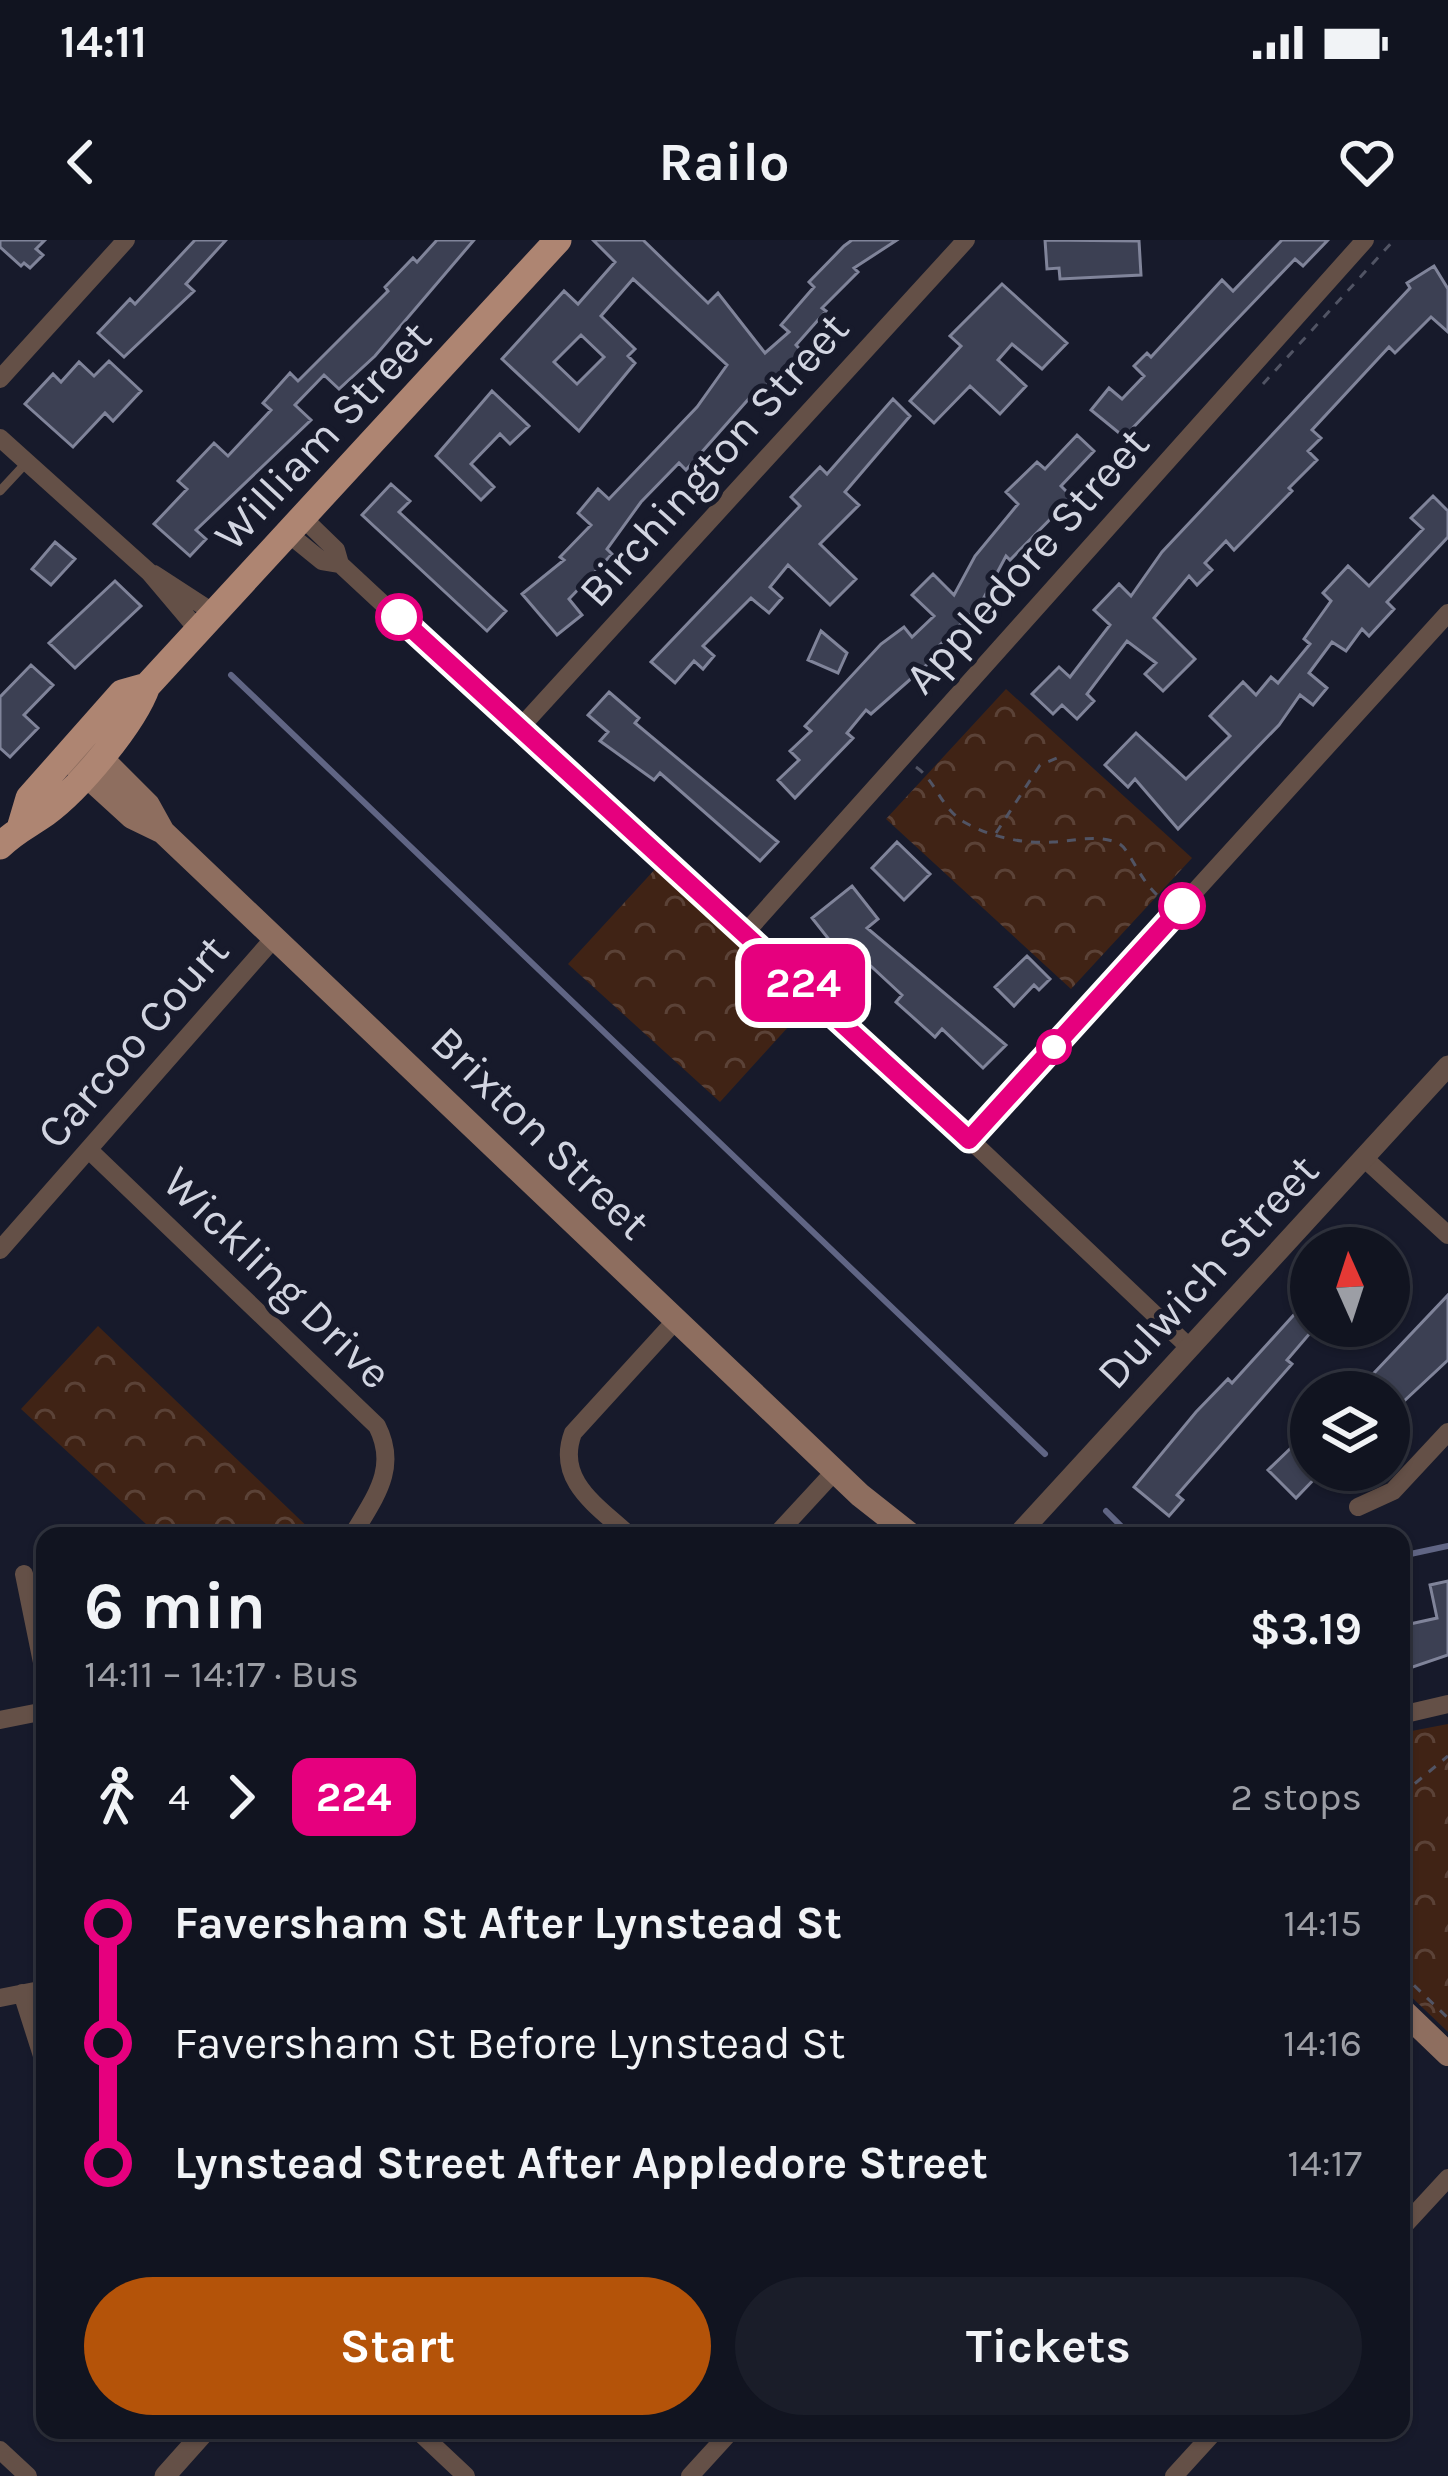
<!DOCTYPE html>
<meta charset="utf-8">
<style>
body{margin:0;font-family:Karla,sans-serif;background:#1a1d29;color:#f1f3f6;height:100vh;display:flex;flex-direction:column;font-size:45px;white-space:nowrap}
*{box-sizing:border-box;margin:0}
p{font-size:39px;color:#9c9ea5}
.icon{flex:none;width:66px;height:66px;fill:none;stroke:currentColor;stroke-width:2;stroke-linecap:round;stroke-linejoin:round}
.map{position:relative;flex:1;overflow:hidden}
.drawer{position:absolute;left:36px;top:1287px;width:1374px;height:912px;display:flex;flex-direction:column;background:#111420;border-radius:24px;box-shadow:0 3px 9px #0004,0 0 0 3px #30333e}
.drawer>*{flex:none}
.badge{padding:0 24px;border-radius:18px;font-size:42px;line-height:78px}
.needle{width:78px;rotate:357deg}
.tools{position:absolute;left:1290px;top:987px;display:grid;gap:24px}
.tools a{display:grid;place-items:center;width:120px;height:120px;border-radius:50%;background:#111420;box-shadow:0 3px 9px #0004,0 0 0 3px #30333e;font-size:60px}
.map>.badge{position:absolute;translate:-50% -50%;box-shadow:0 0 0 6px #fff}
.legs{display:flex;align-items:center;gap:18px;height:132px;padding:0 48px;font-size:39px}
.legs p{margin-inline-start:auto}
.overview{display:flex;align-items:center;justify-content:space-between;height:204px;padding:0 48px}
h1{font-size:66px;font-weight:700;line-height:90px}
.primary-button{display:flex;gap:24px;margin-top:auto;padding:24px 48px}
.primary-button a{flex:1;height:138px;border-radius:72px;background:#b45309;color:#fff;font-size:48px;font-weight:700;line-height:138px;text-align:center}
.primary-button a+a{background:#1a1d29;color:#f1f3f6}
ul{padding:0 48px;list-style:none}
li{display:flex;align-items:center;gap:42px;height:120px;font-size:45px}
li i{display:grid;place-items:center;width:18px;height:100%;margin:0 15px;background:currentColor}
li i::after{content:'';width:30px;height:30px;margin:-15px;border:9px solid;border-radius:50%;background:#111420}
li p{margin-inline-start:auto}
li:first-child i{background:linear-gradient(#0000 50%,currentColor 0)}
li:last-child i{background:linear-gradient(currentColor 50%,#0000 0)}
.status{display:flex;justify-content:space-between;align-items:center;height:84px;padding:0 60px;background:#111420;direction:ltr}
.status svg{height:33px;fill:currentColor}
header{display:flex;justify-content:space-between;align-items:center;height:156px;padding:0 48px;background:#111420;font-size:54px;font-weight:700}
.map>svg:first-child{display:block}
</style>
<div class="status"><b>14:11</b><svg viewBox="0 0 49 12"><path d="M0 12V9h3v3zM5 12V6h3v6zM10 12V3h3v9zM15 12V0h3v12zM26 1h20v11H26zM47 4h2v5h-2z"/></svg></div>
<header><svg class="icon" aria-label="back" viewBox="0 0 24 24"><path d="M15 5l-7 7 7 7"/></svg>Railo<svg class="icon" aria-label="heart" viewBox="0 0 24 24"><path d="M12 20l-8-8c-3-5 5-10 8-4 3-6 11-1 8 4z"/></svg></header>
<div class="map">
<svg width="1448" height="2236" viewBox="0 0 1448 2236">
<defs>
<pattern id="park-crowns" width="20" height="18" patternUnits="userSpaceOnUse" patternTransform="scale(3)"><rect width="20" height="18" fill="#402315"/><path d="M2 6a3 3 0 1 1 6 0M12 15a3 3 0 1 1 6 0" fill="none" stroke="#5b4237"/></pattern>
</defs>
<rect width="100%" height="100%" fill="#171a2b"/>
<!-- park -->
<path fill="url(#park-crowns)" d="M1006,449L1192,618L1071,749L886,579Z
M657,627L809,764L720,862L568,724Z
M98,1086L317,1296H159L21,1169Z
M1448,1484V1792L1401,1747V1493Z"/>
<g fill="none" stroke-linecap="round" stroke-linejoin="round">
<!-- stream -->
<path stroke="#606584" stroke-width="6" d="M231,435L1045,1214
M1106,1271L1131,1296
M1401,1316L1448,1306"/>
</g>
<!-- building -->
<path fill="#3c4053" stroke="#80849a" stroke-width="3" fill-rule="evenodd" d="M0,0H45L36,9L43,15L30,28L24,23L21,26L0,7Z
M195,0H226L186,44L194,51L124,117L98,93L130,59L135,64Z
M437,0H474L375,116L339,149L324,135L295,165L311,180L196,290L206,299L190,316L154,284L187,249L178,241L214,203L228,216L271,170L263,163L290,133L298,141L388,51L385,47L413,18L417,22Z
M593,0H643L708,63L718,53L765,113L789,92L781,85L814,47L809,42L844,6L852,0H897L854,28L858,32L822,68L826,71L796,105L809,119L753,154L686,230L679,223L641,262L607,309L612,314L569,359L582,375L557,395L522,354L564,320L560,317L591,285L578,273L598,249L609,259L697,167L727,125L633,39L601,76L635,109L628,116L635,123L579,191L502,119L564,51L578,64L615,22ZM581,95L604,117L577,144L554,122Z
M1045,0L1139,1L1141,35L1060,39L1059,28L1047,29Z
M1282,0H1328L1303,26L1295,19L1124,197L1091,170L1109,148L1122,159L1144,136L1134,126L1147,113L1151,117L1222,40L1233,51Z
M1434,26L1448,49V92L1431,77L1395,113L1389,107L1312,190L1321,198L1308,211L1317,220L1289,248L1292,251L1234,310L1226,301L1205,323L1212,330L1197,345L1189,336L1154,378L1195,419L1163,451L1145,434L1156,423L1127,401L1087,454L1094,461L1077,479L1062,465L1053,474L1032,454L1059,427L1070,437L1110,385L1094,370L1119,344L1131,356L1162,312L1410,48L1407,43Z
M1002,44L1067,103L1042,129L1012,104L998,120L1026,146L1000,174L970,146L934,183L910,161L961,106L950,96Z
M109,121L141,151L113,181L105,173L73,207L25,164L53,134L61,142L79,122L94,136Z
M492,151L529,186L510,204L500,194L471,224L494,247L481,260L436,216Z
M893,159L910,176L845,252L859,265L820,304L856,339L830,365L788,325L770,347L782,358L769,373L751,358L703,406L714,416L703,429L694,421L675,443L651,422L800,266L791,257L820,227L827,234Z
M1077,195L1094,211L1061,246L1072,257L1010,320L1006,316L980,365L927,418L930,422L871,474L866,470L847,493L853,498L795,558L778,540L799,520L790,511L811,491L805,486L881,404L904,387L912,397L934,376L912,355L933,334L954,355L975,316L1018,264L1006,252L1037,222L1045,229Z
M391,244L410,261L399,272L506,371L487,391L362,275Z
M1433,256L1448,271V297L1387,362L1394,369L1369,396L1362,389L1346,411L1332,402L1309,433L1327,448L1313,465L1300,455L1279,485L1178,589L1135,539L1128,547L1105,525L1136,493L1186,539L1230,496L1210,476L1243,442L1256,455L1271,437L1278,443L1310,404L1304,399L1331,361L1323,353L1348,326L1369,346L1423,289L1411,278Z
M55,302L75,319L51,345L32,329Z
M115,341L141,366L75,428L49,403Z
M821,391L847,413L838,433L808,420Z
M31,425L53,445L24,475L38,488L10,517L0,508V457Z
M609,452L639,478L635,483L778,602L760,621L660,533L654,540L600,501L608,492L588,475Z
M897,602L930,634L904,660L872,628Z
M852,646L878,679L867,688L1006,805L983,828L942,789L935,797L896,762L902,755L847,704L838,711L812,678Z
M1027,716L1050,739L1039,750L1034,745L1014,766L995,747Z
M1370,991L1375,996L1388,1008H1353Z
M1448,1055V1120L1389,1175V1152H1356Z
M1311,1056V1092L1287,1120L1292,1124L1177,1255L1183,1260L1169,1276L1134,1247L1196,1172L1228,1139L1232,1143Z
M1294,1205L1311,1222V1230L1321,1232L1296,1258L1268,1230Z
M1448,1341V1415L1404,1430L1401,1386L1437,1378L1430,1345Z"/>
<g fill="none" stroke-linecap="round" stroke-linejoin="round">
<!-- path -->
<path stroke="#515464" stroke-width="3" stroke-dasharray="9 9" stroke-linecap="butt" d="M1263,144L1394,0
M916,527C936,541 940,567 964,582C990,597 1023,604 1053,602C1075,601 1097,594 1118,603C1130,608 1139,642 1162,659
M996,593L1040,525L1062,516
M1401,1555L1448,1516
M1401,1733L1448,1778"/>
<!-- service -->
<path stroke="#645047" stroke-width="9" d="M0,251L27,222"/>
<!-- minor -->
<path stroke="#645047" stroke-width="18" d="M0,139L126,0
M0,198L149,332L198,390
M304,279L336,310L340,324L681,641L834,771L1189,1107
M290,295L322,321L340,324
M154,334L214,373
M518,490L966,0
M746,692L1365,0
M969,900L1448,373
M89,910L377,1186C399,1229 374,1258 352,1296
M1364,918L1448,995
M0,1010L275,697
M1358,1267L1393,1251L1448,1192
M630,1296C598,1266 555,1241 573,1193L677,1079
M775,1296L835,1231
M24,1334L45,1437
M1401,1475L1448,1464
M0,1480L45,1471
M22,1753L45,1825
M0,1758L45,1749
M1401,1989L1448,1938
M417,2190L466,2236
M0,2210L28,2236
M690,2236L732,2190
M1174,2236L1216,2190"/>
<!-- tertiary -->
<path stroke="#645047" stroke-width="21" d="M1017,1296L1448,826
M165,2236L206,2190"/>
<!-- secondary -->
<path stroke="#8e6e5f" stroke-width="24" d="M88,505L148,565L163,592L860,1255L912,1296
M75,525L132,577L163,592
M1401,1769L1448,1814"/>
<!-- primary -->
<path stroke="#ae8572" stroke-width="27" d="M21,585L29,558L122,453L147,446
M0,606C15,591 29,585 46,573C79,549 134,483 147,446L558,0"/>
</g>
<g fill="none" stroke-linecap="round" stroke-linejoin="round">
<!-- line-1 casing -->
<g stroke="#fff" stroke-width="27">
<path id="line-1" d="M399,377L969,900L1182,666"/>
</g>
<!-- line-1 -->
<use href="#line-1" stroke="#e6007e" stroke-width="18"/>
</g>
<!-- markers -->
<g fill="#fff" stroke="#e6007e" stroke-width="6">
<circle cx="399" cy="377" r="21"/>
<circle cx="1182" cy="666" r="21"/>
<circle cx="1054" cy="807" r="15"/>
</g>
<g text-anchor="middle" stroke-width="10" stroke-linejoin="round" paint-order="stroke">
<!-- street labels -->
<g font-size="45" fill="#d2d5e1" stroke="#171a2b">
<text transform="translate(322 195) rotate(-47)" y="16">William Street</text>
<text transform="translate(713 219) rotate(-48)" y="16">Birchington Street</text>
<text transform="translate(1026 320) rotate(-48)" y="16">Appledore Street</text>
<text transform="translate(132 801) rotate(-49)" y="16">Carcoo Court</text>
<text transform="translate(541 892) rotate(44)" y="16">Brixton Street</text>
<text transform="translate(1207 1031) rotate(-47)" y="16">Dulwich Street</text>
<text transform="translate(278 1037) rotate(44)" y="16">Wickling Drive</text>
</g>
</g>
</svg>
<div class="tools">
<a><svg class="needle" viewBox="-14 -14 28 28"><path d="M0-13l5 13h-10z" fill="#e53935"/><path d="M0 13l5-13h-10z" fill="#9c9ea5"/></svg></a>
<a><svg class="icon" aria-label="layers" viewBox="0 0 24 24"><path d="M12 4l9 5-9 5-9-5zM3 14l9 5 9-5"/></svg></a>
</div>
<b class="badge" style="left:803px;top:743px;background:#e6007e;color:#fff">224</b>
<section class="drawer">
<div class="overview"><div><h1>6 min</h1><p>14:11 – 14:17 · Bus</p></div><b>$3.19</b></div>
<div class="legs"><svg class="icon" aria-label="walk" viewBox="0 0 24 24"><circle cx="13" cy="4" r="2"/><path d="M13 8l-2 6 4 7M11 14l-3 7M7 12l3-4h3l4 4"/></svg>4<svg class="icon" aria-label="forward" viewBox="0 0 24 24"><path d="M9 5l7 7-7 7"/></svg><b class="badge" style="background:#e6007e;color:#fff">224</b><p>2 stops</p></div>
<ul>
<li><i style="color:#e6007e"></i><b>Faversham St After Lynstead St</b><p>14:15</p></li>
<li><i style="color:#e6007e"></i><span>Faversham St Before Lynstead St</span><p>14:16</p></li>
<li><i style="color:#e6007e"></i><b>Lynstead Street After Appledore Street</b><p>14:17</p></li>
</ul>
<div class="primary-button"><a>Start</a><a>Tickets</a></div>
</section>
</div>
